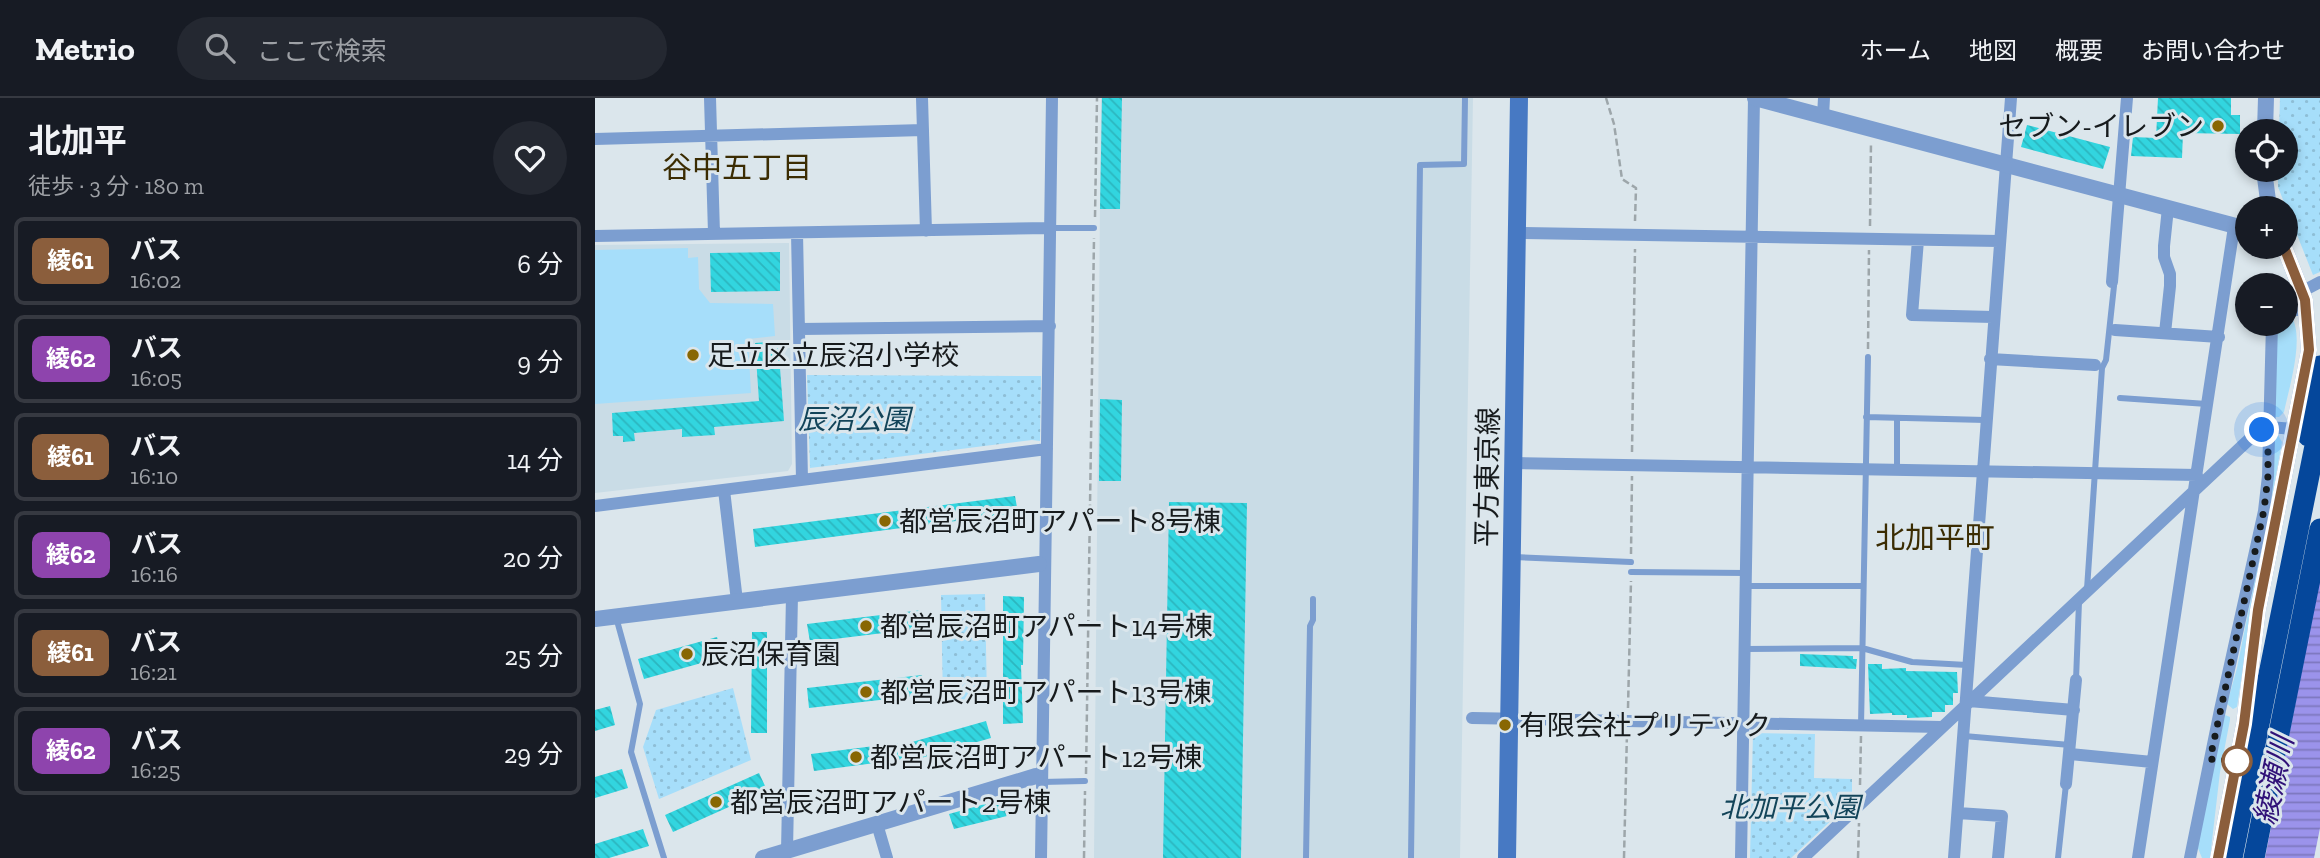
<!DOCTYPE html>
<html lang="ja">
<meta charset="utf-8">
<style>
body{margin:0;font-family:"Zilla Slab","Noto Sans JP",serif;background:#242831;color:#f1f3f6;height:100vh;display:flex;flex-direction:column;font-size:26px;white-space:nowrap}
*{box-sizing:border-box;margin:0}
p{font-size:23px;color:#9ea1a6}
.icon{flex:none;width:38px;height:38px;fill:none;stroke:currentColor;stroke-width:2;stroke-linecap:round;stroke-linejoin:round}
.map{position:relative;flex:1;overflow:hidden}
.sheet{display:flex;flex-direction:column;background:#171b24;width:595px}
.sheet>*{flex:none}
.badge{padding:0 14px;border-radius:10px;font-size:24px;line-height:46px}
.fabs{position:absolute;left:1640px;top:21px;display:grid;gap:14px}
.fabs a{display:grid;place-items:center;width:63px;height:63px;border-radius:50%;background:#171b24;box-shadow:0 4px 10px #0003;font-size:35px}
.you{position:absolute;width:35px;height:35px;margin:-18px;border:5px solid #fff;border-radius:50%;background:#1a73e8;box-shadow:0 0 0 10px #1a73e833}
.map>.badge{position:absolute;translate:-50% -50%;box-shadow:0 0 0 4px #fff}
.round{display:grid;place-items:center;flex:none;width:74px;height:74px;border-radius:37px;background:#242831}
.head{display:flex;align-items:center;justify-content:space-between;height:119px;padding:0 28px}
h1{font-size:33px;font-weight:700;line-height:52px}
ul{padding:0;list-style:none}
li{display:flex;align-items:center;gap:21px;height:88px;margin:0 14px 10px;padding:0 14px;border:4px solid #363941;border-radius:10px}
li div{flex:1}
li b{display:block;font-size:26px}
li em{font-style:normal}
li .badge{min-width:77px;font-weight:700;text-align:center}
header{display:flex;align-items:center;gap:42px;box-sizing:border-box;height:98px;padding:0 35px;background:#171b24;border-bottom:2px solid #363941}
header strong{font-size:33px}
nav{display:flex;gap:38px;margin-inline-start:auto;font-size:24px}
.search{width:490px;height:63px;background:#242831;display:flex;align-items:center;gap:18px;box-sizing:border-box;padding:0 24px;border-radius:38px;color:#9ea1a6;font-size:26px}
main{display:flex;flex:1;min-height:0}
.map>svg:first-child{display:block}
</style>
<header>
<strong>Metrio</strong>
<div class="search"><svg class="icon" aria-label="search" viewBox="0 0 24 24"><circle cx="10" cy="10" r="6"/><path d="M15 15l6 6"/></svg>ここで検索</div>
<nav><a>ホーム</a><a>地図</a><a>概要</a><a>お問い合わせ</a></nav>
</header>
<main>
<section class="sheet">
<div class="head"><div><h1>北加平</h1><p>徒歩 · 3 分 · 180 m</p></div><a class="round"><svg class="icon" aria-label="heart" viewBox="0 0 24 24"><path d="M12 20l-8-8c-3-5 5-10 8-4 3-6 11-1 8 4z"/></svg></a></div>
<ul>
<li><span class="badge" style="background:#8b5e3c;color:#fff">綾61</span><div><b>バス</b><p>16:02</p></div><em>6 分</em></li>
<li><span class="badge" style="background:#8e44ad;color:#fff">綾62</span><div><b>バス</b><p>16:05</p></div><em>9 分</em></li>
<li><span class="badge" style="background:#8b5e3c;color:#fff">綾61</span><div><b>バス</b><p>16:10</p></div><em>14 分</em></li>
<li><span class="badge" style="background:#8e44ad;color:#fff">綾62</span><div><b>バス</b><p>16:16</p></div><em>20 分</em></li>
<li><span class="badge" style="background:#8b5e3c;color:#fff">綾61</span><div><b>バス</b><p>16:21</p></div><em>25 分</em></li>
<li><span class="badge" style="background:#8e44ad;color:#fff">綾62</span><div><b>バス</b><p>16:25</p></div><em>29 分</em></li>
</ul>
</section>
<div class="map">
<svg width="1725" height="760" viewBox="0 0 1725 760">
<defs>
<pattern id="park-dots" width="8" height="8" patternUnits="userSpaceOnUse" patternTransform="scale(1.75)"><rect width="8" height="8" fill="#a6defa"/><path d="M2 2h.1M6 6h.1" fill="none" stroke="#8ebed6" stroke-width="1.8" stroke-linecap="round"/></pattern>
<pattern id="water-rules" width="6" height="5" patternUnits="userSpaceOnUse" patternTransform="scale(1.75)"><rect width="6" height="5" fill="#9b93eb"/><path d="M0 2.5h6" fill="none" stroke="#7d77be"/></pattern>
<pattern id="building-back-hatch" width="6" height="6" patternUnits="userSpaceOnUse" patternTransform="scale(1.75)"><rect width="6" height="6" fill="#32d5df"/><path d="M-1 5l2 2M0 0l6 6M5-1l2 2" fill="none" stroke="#2cb6bf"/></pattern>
</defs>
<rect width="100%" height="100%" fill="#dbe6ec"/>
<!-- built -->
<path fill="#c9dce6" d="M506,0H878L865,760H499Z
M194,145L197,366L193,373L0,395V147Z"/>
<!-- green -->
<path fill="#a6defa" d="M93,150V160L103,159L104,191L115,205L178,206L180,238L153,241L156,295L0,306V152Z
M1695,217C1711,236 1694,290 1689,314L1684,319H1679L1682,228L1684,226H1690L1691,220Z
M1683,337L1687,344C1671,432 1655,520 1642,609L1638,611L1632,606L1642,570L1673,415L1679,338Z
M1630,617L1635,619V622L1625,674L1615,760H1607L1602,748Z"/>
<!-- park -->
<path fill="url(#park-dots)" d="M1685,0H1725V174L1718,177L1683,89V72H1690V33H1684Z
M212,277L446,278L445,343L437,342L215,370Z
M390,496L392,602L348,603L346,497Z
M138,590L156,662L64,701L48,649L61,612Z
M1158,635L1220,636L1219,680L1257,681V703L1196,760H1155Z"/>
<!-- water -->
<path fill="url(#water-rules)" d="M1725,479V730L1719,760H1670Z"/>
<!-- building -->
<path fill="url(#building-back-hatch)" d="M507,0H527L525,111H505Z
M1563,0H1636V17H1645V36L1588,35L1587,60L1536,58L1538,39L1561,40Z
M1432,27L1515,49L1508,71L1426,49Z
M185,154V193L116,194L115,155Z
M183,243L189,323L119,329L120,337L87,339V331L39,335L40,343L28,344V338H18L17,315L164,303L160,245Z
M505,301L527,302L526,383H504Z
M420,398L423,415L160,449L158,431Z
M574,404L652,405L646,760H568Z
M408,498L429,499L428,567H426L428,625L408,626Z
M327,512L329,530L215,544L212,526Z
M157,534H172V635H156Z
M122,539L128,559L49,581L43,561Z
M1205,556L1258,558V561H1262L1261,571L1205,568Z
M1273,566H1287V571L1311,570V573L1362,574L1363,595H1358V607H1350V614H1337V619L1312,620V617H1297V615L1275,616Z
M327,577L329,597L214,610L212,590Z
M15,608L20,627L0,633V612Z
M391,623L396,640L319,662L318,660L219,673L216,656L303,645V648Z
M27,671L33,690L0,700V679Z
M164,675L172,692L78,734L70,717Z
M408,701L412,718L359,731L354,716Z
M48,731L54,748L14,760H0V746Z"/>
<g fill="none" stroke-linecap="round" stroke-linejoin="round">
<!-- path -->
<path stroke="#9da6aa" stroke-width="2.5" stroke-dasharray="7 3.5" stroke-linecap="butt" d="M1011,0L1019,26L1027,81L1041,90L1040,123
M500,119L502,0
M1275,128L1276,44
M1273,251L1274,152
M1037,354L1040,151
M1036,456L1037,378
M1033,610L1036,483
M491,676L499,140
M1265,687L1266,638
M489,760L490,693
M1029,760L1032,634
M1263,760L1264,725"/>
<!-- service -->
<path stroke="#7c9ed0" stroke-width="6" d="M456,130H499
M1525,300L1612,306
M1271,319L1390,322
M1302,320V372
M919,459L1036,464
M1036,474L1151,475
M1151,488H1268
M1492,491L1507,270L1511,262L1519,188L1517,184
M21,519L45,606L36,654L69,760
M1150,551L1267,550L1317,564L1372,567
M1481,582L1484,504
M1266,628L1273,259
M1369,638L1475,647
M447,684L490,683
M711,760L715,528L718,522V501
M816,760L825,67L869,66L870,0
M1463,760L1471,686"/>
<!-- minor -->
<path stroke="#7c9ed0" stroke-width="12" d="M115,0L119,135
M327,0L331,133
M1228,18L1229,0
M0,41L328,32
M202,135L207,382
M923,135L1404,143
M0,138L454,130
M1323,142L1317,217L1398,219
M1517,184L1532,0
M1708,193L1725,184
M1690,213L1712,211
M205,231L455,228
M1520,232L1624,239
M1570,235L1575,188V176L1569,159V148L1573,110
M1395,261L1500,267
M919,365L1602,377
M129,392L142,503
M0,408L452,351
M1374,603L1479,612
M877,620L1346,629
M1475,656L1557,664
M1471,686L1481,582
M1363,715L1407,718L1403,760
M282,726L292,760
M192,753L197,497
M446,760L457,0
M1146,760L1159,0
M1208,760L1662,334L1673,329L1700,331
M1359,760L1416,0
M1543,760L1639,129
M1595,760L1625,612L1669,413L1673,378L1677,226"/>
<!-- tertiary -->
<path stroke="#7c9ed0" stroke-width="16" d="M1160,0L1652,131
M1670,33L1671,0
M1669,72L1674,110
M0,521L444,466
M168,760L441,678
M1623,760L1649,626L1663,512L1714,252L1710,202L1689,149"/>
<!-- secondary -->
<path stroke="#4779c3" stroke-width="18" d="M912,760L924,0"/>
<!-- motorway -->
<path stroke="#05479b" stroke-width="21" d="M1713,338L1725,268
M1637,760L1725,323
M1659,760L1725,431"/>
</g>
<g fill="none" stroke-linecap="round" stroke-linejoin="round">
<!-- line casing -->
<g stroke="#fff" stroke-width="16">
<path id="line" d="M1623,760L1649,626L1663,512L1714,252L1710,202L1689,149"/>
</g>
<!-- line -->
<use href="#line" stroke="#8b5e3c" stroke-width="10"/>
<!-- walk -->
<path stroke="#171b1d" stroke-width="7" stroke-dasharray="0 12.6" d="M1642,663L1615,661L1669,412L1673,378V329L1667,332"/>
</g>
<!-- markers -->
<g fill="#886703" stroke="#dbe6ec" stroke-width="2.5">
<circle cx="1623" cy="28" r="7"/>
<circle cx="98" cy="257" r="7"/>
<circle cx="290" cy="423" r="7"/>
<circle cx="271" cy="528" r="7"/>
<circle cx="92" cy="556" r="7"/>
<circle cx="271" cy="594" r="7"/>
<circle cx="910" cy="627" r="7"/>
<circle cx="261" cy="659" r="7"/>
<circle cx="121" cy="704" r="7"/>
</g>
<circle fill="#fff" stroke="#8b5e3c" stroke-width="3.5" cx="1642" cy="663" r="14"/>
<g text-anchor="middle" stroke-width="6" stroke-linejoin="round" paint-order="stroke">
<!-- poi labels -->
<g font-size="28" fill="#171b1d" stroke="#dbe6ec" text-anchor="start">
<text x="1609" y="38" text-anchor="end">セブン-イレブン</text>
<text x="112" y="267">足立区立辰沼小学校</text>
<text x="304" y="433">都営辰沼町アパート8号棟</text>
<text x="285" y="538">都営辰沼町アパート14号棟</text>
<text x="106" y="566">辰沼保育園</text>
<text x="285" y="604">都営辰沼町アパート13号棟</text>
<text x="924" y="637">有限会社プリテック</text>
<text x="275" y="669">都営辰沼町アパート12号棟</text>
<text x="135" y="714">都営辰沼町アパート2号棟</text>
</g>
<!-- park labels -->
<g font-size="28" font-style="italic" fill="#124459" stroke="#dbe6ec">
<text x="259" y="331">辰沼公園</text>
<text x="1195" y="719">北加平公園</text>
</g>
<!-- street labels -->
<g font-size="28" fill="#171b1d" stroke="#dbe6ec">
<text transform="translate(892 379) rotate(-89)" y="10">平方東京線</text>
</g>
<!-- neighbourhood labels -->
<g font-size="30" fill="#3b2c02" stroke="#dbe6ec">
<text x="142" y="80">谷中五丁目</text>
<text x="1340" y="450">北加平町</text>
</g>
<!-- water labels -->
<g font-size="30" font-style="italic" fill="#301178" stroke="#dbe6ec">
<text transform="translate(1679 682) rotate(-78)" y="10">綾瀬川</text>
</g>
</g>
</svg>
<div class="fabs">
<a><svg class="icon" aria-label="locate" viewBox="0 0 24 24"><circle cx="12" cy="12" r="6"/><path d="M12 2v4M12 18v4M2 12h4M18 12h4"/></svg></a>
<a>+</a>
<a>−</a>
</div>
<div class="you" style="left:1667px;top:332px"></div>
</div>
</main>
